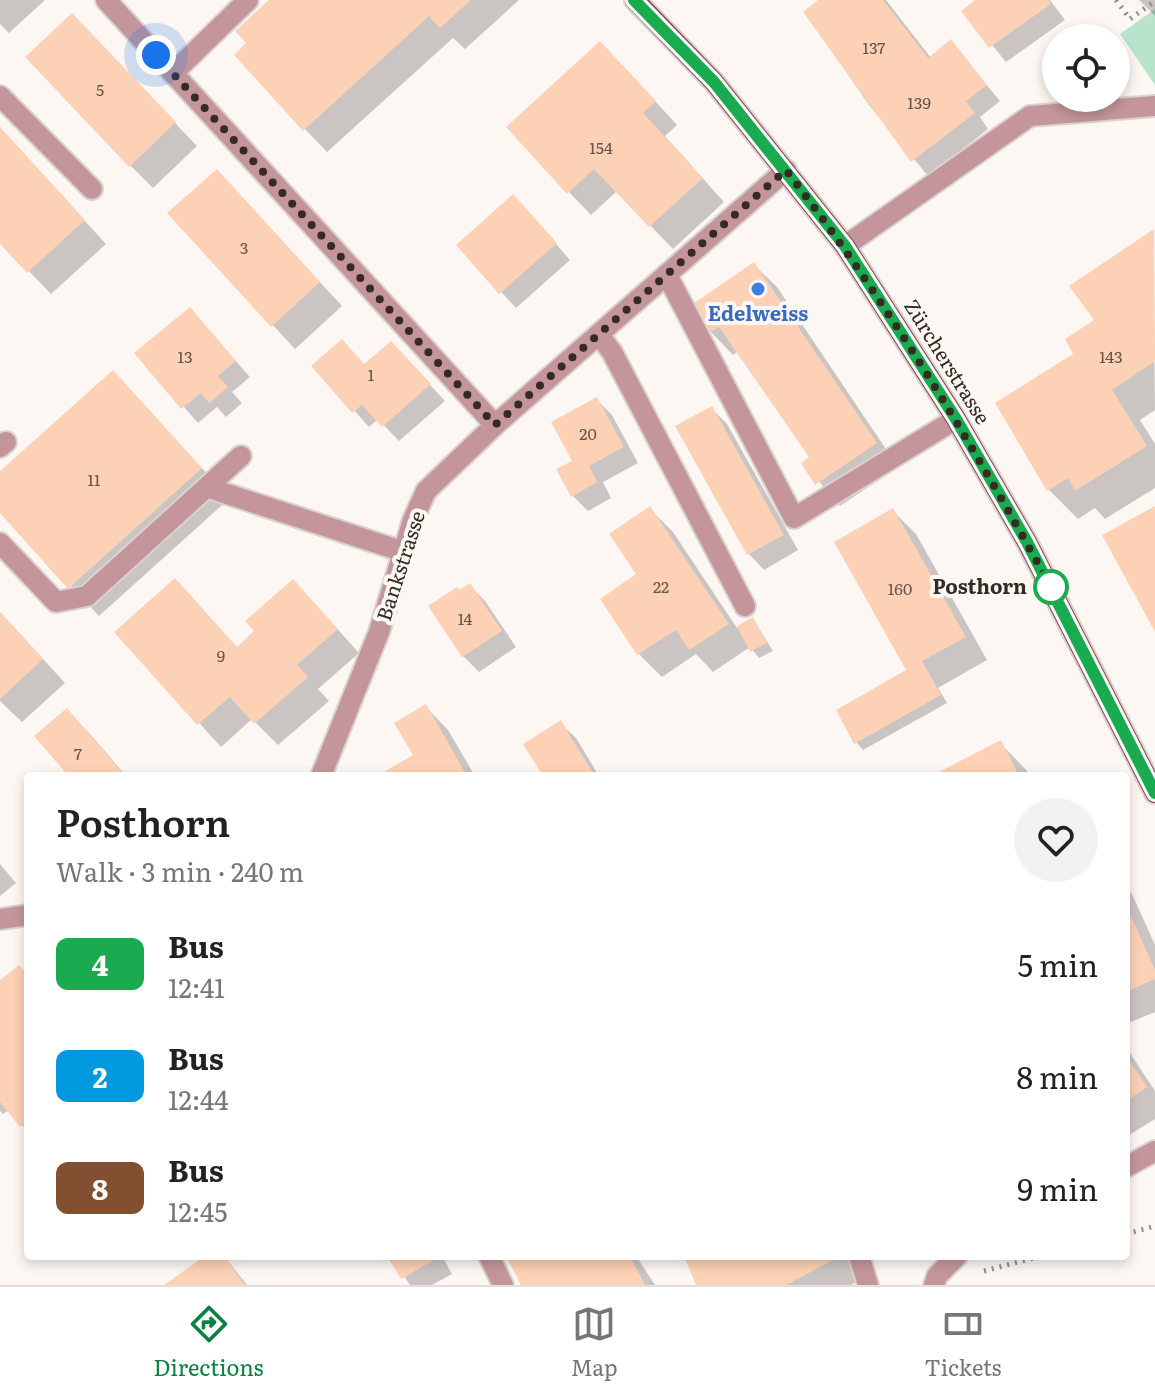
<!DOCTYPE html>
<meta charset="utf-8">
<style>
body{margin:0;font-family:Literata,serif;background:#f2f2f2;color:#222;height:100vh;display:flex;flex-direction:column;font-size:30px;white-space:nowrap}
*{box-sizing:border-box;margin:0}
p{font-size:26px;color:#767676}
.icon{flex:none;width:44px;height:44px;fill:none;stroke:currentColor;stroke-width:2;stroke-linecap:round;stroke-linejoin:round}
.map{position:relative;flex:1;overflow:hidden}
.details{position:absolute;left:24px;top:772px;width:1106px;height:488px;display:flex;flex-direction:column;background:#fff;border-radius:8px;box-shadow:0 4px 12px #0003}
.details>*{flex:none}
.badge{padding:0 16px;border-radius:12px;font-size:28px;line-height:52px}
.fabs{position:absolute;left:1042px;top:24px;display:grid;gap:16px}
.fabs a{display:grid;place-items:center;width:88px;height:88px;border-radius:50%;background:#fff;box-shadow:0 4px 12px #0003;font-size:40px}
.you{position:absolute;width:40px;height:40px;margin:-20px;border:6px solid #fff;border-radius:50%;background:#1a73e8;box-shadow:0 0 0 12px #1a73e833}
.map>.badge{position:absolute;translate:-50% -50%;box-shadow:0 0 0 4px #fff}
.round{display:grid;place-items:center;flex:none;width:84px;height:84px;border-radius:42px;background:#f2f2f2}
.head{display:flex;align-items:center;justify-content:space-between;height:136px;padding:0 32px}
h1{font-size:38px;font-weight:600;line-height:60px}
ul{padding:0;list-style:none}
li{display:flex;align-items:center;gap:24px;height:112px;padding:0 32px}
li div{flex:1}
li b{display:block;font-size:30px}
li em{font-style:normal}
li .badge{min-width:88px;font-weight:700;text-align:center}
.tab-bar{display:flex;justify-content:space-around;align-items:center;height:112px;border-top:2px solid #e0e0e0;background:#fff;font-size:22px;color:#767676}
.tab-bar a{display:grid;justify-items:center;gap:4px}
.tab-bar .selected{color:#0b8043}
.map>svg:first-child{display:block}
</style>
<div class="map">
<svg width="1155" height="1285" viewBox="0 0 1155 1285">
<rect width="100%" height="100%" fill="#fdf7f3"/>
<!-- green -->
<path fill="#b8e3cc" d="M1155,9V85L1120,34Z"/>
<!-- shadow -->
<path fill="#0003" d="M0,0H45L9,33L0,24Z
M272,0H519L465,49L453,38L327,152L305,129L249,43Z
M821,0H886L931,58L951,42L1000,101L980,117L988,129L928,176L869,105L805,12Z
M979,0H1050L1065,20L1006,62L964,11Z
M1139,0H1155V16Z
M94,38L197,146L153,188L130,165Z
M623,66L677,125L665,136L724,202L673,249L617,191L591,215L569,192Z
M0,128L106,244L51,294L0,241Z
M239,194L342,306L295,349L170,213Z
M528,212L570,260L516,308L458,245Z
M1153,231L1155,410L1140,420L1155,444V488L1105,519L1095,508L1078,519L1049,490L998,403L1076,354Z
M754,265L777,287L898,467L840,506L804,464L812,458L738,351L733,355L711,332L693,306Z
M190,309L250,377L232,392L242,403L226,417L217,407L198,423L137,353Z
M406,359L445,401L399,441L378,419L369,427L314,366H365Z
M113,373L230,498L99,616L0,510V474Z
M596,399L612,415L638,463L603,482L611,498L588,511L572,495L575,462Z
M711,408L727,424L798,550L764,570L749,554L678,427Z
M650,509L673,532L737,628L753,619L773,651L759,658L750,647L713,672L696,654L662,677L639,654L602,599L639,575Z
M893,511L916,534L987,660L938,688L947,703L863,750L856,742L909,671Z
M470,586L485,601L516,647L479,672L463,656L431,606Z
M315,604L359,653L318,689L329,701L278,745L252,719L221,747L117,632L238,649Z
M0,612L65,683L22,722L0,701Z
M426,707L448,730L475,776H383L416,756Z
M67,711L90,734L126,776H63L68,772Z
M560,723L576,738L599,776H546Z
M1000,743L1032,776H935Z
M0,864L16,883L0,896Z
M1126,888L1132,894L1155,945V1012L1126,1024Z
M28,976V1132L9,1110L3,1114L0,1111V983Z
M1126,1047L1155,1091V1119L1126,1137Z
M208,1256H224L247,1285H170Z
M390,1256H442L452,1274L432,1285H410Z
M509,1256H586L587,1259L636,1256L655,1285H523Z
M686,1256H846L859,1281L851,1285H698Z"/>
<!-- building -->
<path fill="#fdd1b5" d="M269,0H471L440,28L429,16L303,131L234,55L246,43L235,31Z
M818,0H883L928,58L951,39L987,85L966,101L975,113L911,162L803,12Z
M975,0H1048L1051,4L989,48L961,11Z
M72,13L176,122L129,167L25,57Z
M600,41L656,101L643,113L703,178L649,227L594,169L567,194L506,127Z
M0,127L85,220L27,273L0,244Z
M217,169L320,282L271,327L167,213Z
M513,194L557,243L499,294L456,245Z
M1154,229L1155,361L1112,390L1147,446L1075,491L1068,478L1047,491L995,403L1073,354L1065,339L1094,320L1069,286Z
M754,262L877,443L815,485L801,463L809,457L719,327L709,333L690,306Z
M190,307L236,361L218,376L228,387L209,403L201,393L181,409L134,353Z
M342,339L364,364L391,341L431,384L382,427L362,405L352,413L311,366Z
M113,370L202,468L68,589L0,513V471Z
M597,397L624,447L589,466L597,482L571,497L556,469L572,461L551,422Z
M712,406L784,535L747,555L675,426Z
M650,506L729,624L689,650L676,630L637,655L600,599L636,574L609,534Z
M1155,506V632L1102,535Z
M893,508L966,637L922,661L941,695L854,744L836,710L906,670L834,542Z
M175,578L237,647L254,631L245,621L293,579L338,629L297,665L308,677L254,724L230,697L197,725L114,632Z
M470,583L502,631L462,657L428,606L457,587L459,590Z
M0,612L43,659L0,699Z
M753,617L767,643L750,652L737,626Z
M426,704L467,776H377L413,755L394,723Z
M67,708L125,776H60L65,772L34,736Z
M561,720L575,744L595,776H543L523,744Z
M1001,740L1019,776H931Z
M1126,905L1155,970V979L1126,992Z
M19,965L28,975V1060L24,1064L28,1069V1121L20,1127L0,1102V980Z
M1126,1056L1147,1087L1126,1101Z
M205,1256H224L245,1285H164Z
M387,1256H441L401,1279Z
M506,1256H575L578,1261L588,1256H630L645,1285H521Z
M684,1256H841L786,1285H696Z"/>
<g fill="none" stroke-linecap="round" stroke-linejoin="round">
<!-- minor casing -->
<g stroke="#d9d2ce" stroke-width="24">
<path id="minor" d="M106,0L495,425
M173,73L248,0
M0,96L92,189
M845,246L1030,116L1155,106
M667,275L794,518L956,419
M599,335L612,352L745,606
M0,447L6,442
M209,488L404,552
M0,543L56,602L87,596L241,456
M321,776L379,632L413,520L426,491L495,425L786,170
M0,919L28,915
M1126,1167L1155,1151
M489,1256L503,1285
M859,1256L868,1285
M934,1285L937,1276L957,1256"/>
</g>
<!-- major casing -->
<g stroke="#d9d2ce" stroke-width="24">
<path id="major" d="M635,0L714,82L845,246L956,419L1027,542L1155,793"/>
</g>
<!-- path -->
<path stroke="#948b85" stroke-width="5" stroke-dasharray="2 6" stroke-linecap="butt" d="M1116,0L1130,19L1155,1
M1126,1234L1155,1226
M984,1271L1041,1256"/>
<!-- minor -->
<use href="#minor" stroke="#c4969b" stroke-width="20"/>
<!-- major -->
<use href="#major" stroke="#8f434f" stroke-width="20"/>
</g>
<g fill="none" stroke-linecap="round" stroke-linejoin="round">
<!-- line casing -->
<g stroke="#fff" stroke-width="18">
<path id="line" d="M634,0L714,82L845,246L956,419L1027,542L1155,793"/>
</g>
<!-- line -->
<use href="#line" stroke="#1aaa50" stroke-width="12"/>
<!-- walk -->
<path stroke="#362b23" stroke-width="8" stroke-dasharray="0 14.4" d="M156,55L495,425L786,170C887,301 971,442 1051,587"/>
</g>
<!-- markers -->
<circle fill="#3f7fe0" stroke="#fdf7f3" stroke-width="3" cx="758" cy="289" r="8"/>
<circle fill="#fff" stroke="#1aaa50" stroke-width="4" cx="1051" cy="587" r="16"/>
<g text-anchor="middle" stroke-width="8" stroke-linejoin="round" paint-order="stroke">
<!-- number labels -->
<g font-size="16" fill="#685448">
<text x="874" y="54">137</text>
<text x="100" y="96">5</text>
<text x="919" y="109">139</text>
<text x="601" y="154">154</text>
<text x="244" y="254">3</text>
<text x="185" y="363">13</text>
<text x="1111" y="363">143</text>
<text x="371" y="381">1</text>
<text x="588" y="440">20</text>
<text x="94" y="486">11</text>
<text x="661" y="593">22</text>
<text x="900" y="595">160</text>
<text x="465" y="625">14</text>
<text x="221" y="662">9</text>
<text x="78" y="760">7</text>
</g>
<!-- shop labels -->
<g font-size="20" font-weight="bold" fill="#366cbe" stroke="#fdf7f3">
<text x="758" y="321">Edelweiss</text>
</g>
<!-- street labels -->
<g font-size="20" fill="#362b23" stroke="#fdf7f3">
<text transform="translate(947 362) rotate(58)" y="7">Zürcherstrasse</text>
<text transform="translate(401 566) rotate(-72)" y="7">Bankstrasse</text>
</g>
<!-- stop labels -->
<g font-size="20" font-weight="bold" fill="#362b23" stroke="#fdf7f3" text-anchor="end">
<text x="1027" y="594">Posthorn</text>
</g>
</g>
</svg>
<div class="fabs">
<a><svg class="icon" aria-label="locate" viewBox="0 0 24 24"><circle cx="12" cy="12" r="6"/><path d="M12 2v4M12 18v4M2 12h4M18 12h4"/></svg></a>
</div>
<div class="you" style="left:156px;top:55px"></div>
<section class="details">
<div class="head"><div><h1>Posthorn</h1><p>Walk · 3 min · 240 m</p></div><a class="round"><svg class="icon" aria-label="heart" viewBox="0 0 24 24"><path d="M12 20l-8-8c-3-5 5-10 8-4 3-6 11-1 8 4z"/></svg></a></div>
<ul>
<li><span class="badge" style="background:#1aaa50;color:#fff">4</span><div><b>Bus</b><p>12:41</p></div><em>5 min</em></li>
<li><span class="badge" style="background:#0099df;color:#fff">2</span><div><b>Bus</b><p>12:44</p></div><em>8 min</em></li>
<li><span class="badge" style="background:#805030;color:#fff">8</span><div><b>Bus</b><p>12:45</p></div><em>9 min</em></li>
</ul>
</section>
</div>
<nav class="tab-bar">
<a class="selected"><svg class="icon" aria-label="directions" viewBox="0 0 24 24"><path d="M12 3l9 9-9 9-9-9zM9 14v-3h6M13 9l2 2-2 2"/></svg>Directions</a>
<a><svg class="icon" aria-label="map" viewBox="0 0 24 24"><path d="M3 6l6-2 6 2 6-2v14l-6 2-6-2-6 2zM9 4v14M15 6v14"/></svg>Map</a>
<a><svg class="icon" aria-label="tickets" viewBox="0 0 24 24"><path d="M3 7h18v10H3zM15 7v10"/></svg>Tickets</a>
</nav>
